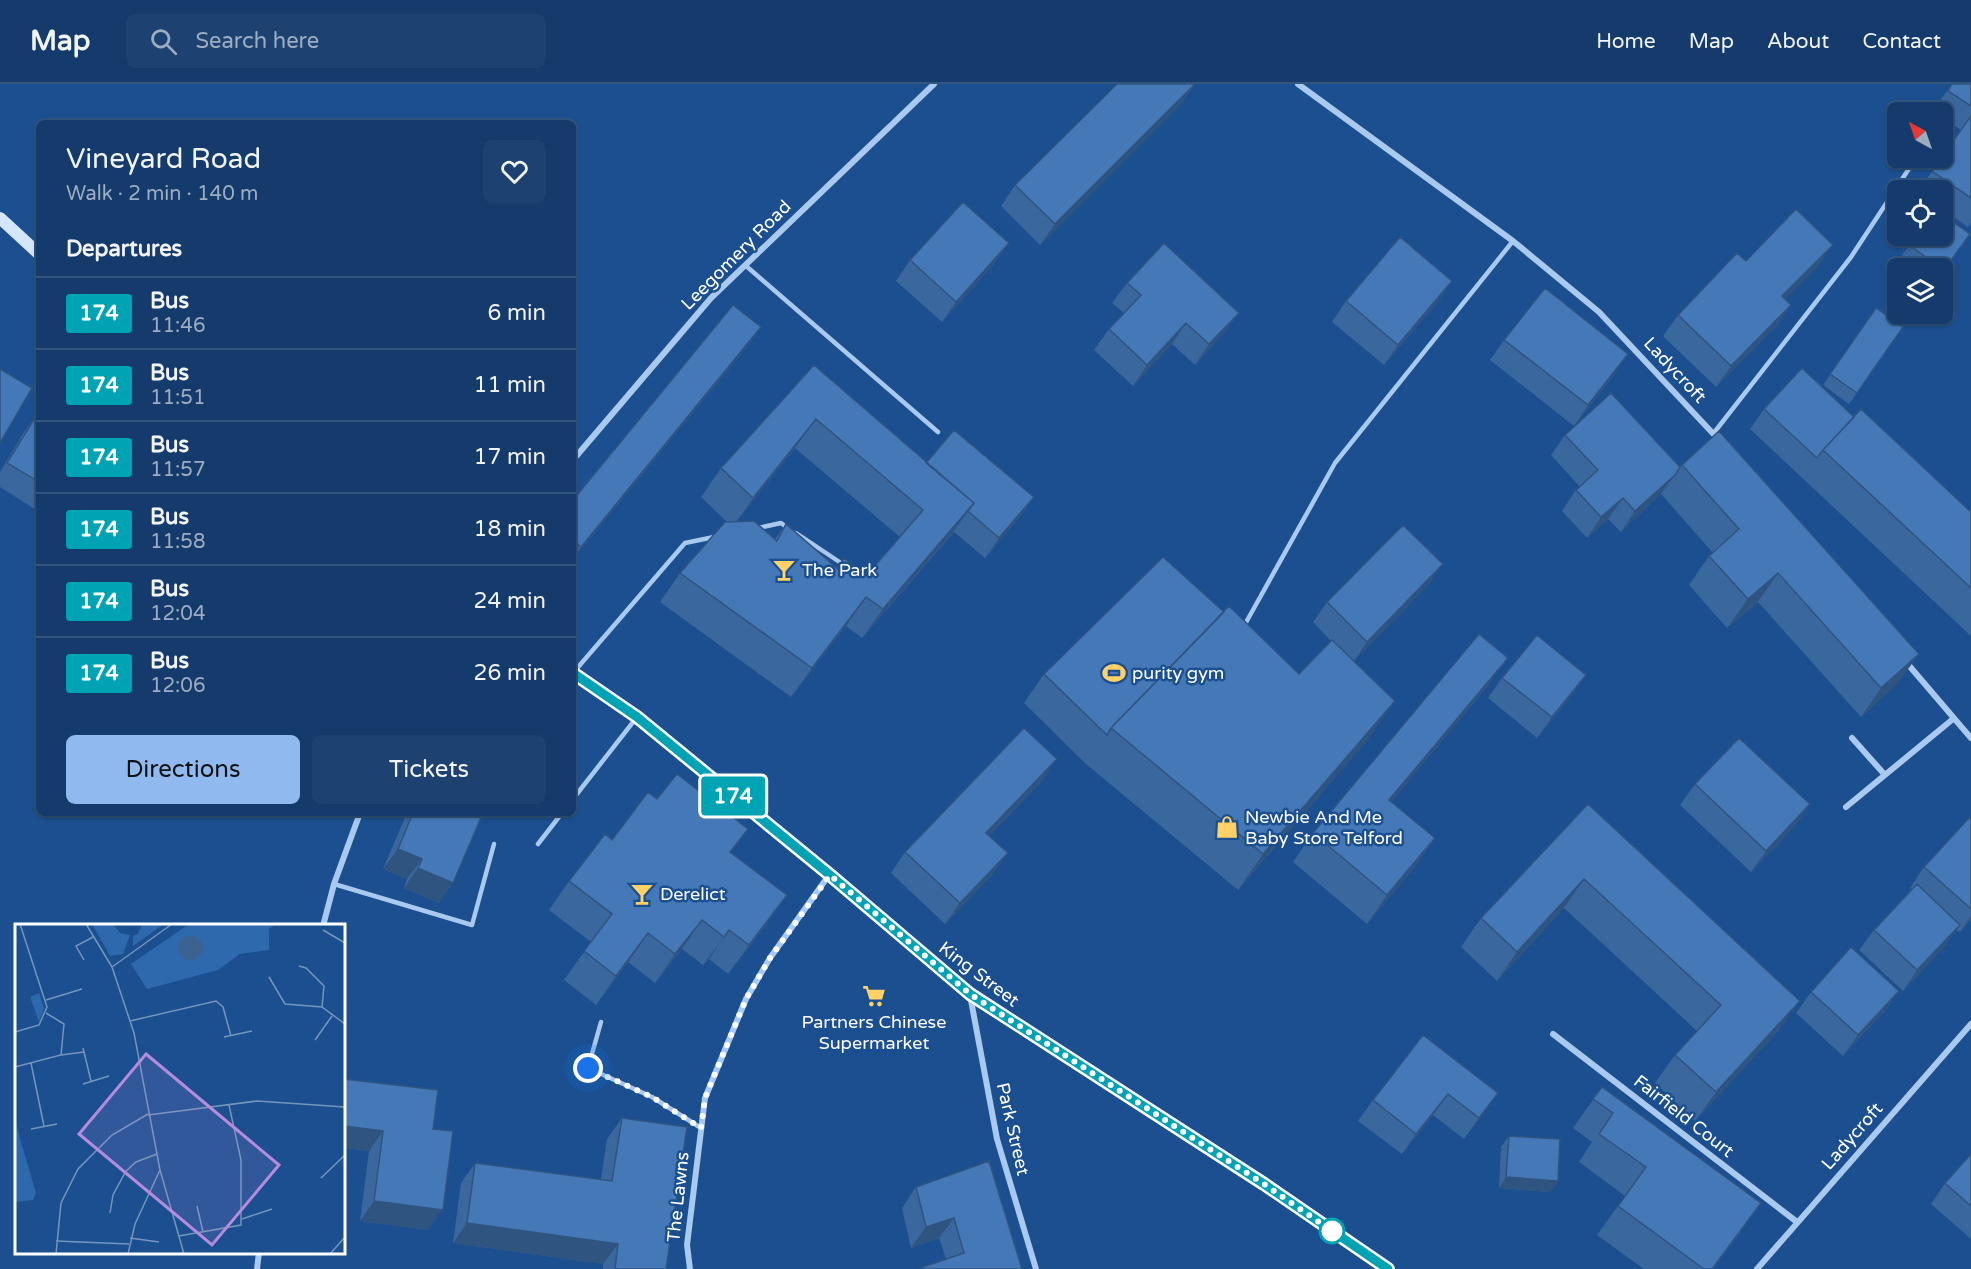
<!DOCTYPE html>
<meta charset="utf-8">
<style>
body{margin:0;font-family:"Varela Round",sans-serif;background:#1d4271;color:#f1f3f6;height:100vh;display:flex;flex-direction:column;font-size:22px;white-space:nowrap}
*{box-sizing:border-box;margin:0}
p{font-size:20px;color:#9dadc1}
.icon{flex:none;width:33px;height:33px;fill:none;stroke:currentColor;stroke-width:2;stroke-linecap:round;stroke-linejoin:round}
.map{position:relative;flex:1;overflow:hidden}
.drawer{position:absolute;left:36px;top:36px;width:540px;height:696px;display:flex;flex-direction:column;background:#143b6b;border-radius:9px;box-shadow:0 2px 4px #0004,0 0 0 2px #33557e}
.drawer>*{flex:none}
.badge{padding:0 12px;border-radius:4px;font-size:21px;line-height:39px}
.needle{width:39px;rotate:320deg}
.controls{position:absolute;left:1887px;top:18px;display:grid;gap:12px}
.controls a{display:grid;place-items:center;width:66px;height:66px;border-radius:9px;background:#143b6b;box-shadow:0 2px 4px #0004,0 0 0 2px #33557e;font-size:30px}
.you{position:absolute;width:30px;height:30px;margin:-15px;border:4px solid #fff;border-radius:50%;background:#1a73e8;box-shadow:0 0 0 9px #1a73e833}
.map>.badge{position:absolute;translate:-50% -50%;box-shadow:0 0 0 3px #fff}
h2{padding:0 30px;font-size:22px;line-height:54px}
.round{display:grid;place-items:center;flex:none;width:63px;height:63px;border-radius:9px;background:#1d4271}
.headline{display:flex;align-items:center;justify-content:space-between;height:102px;padding:0 30px}
h1{font-size:28px;font-weight:600;line-height:45px}
.action{display:flex;gap:12px;margin-top:auto;padding:12px 30px}
.action a{flex:1;height:69px;border-radius:9px;background:#90b9f0;color:#111;font-size:24px;font-weight:600;line-height:69px;text-align:center}
.action a+a{background:#1d4271;color:#f1f3f6}
ul{padding:0;list-style:none}
li{display:flex;align-items:center;gap:18px;height:72px;padding:0 30px;border-top:2px solid #33557e}
li div{flex:1}
li b{display:block;font-size:22px}
li em{font-style:normal}
li .badge{min-width:66px;font-weight:700;text-align:center}
header{display:flex;align-items:center;gap:36px;box-sizing:border-box;height:84px;padding:0 30px;background:#143b6b;border-bottom:2px solid #33557e}
header strong{font-size:28px}
nav{display:flex;gap:33px;margin-inline-start:auto;font-size:21px}
.search{width:420px;height:54px;background:#1d4271;display:flex;align-items:center;gap:15px;box-sizing:border-box;padding:0 21px;border-radius:9px;color:#9dadc1;font-size:22px}
.map>svg:first-child{display:block}
</style>
<header>
<strong>Map</strong>
<div class="search"><svg class="icon" aria-label="search" viewBox="0 0 24 24"><circle cx="10" cy="10" r="6"/><path d="M15 15l6 6"/></svg>Search here</div>
<nav><a>Home</a><a>Map</a><a>About</a><a>Contact</a></nav>
</header>
<div class="map">
<svg width="1971" height="1185" viewBox="0 0 1971 1185">
<rect width="100%" height="100%" fill="#1b4f8f"/>
<g fill="none" stroke-linecap="round" stroke-linejoin="round">
<!-- lane -->
<path stroke="#a9c9ee" stroke-width="4.5" d="M745,181L938,348
M1713,350L1851,173L1916,74
M758,444L781,439L789,445
M796,449L844,481
M1244,542L1335,379L1513,157
M573,589L685,459L714,453
M573,715L637,633
M538,760L562,729
M334,800L472,841L494,760
M601,938L588,984L652,1013L701,1044"/>
<!-- street -->
<path stroke="#a9c9ee" stroke-width="6" d="M1298,0L1513,157L1599,228L1720,357
M573,376L711,214L934,0
M1906,578L1971,654
M1852,654L1885,691
M1846,723L1953,635
M323,842L334,800L360,729
M970,911L997,1055L1036,1185
M1553,950L1797,1138
M257,1185L259,1168
M690,1185L687,1161L705,1014L746,915L770,874L829,791
M1757,1185L1971,940"/>
<!-- secondary -->
<path stroke="#d6e6fa" stroke-width="12" d="M0,134L39,170
M573,589L637,633L830,791L970,911L1264,1099L1388,1185"/>
</g>
<!-- wall -->
<path fill="#3a679d" fill-rule="evenodd" d="M1195,0L1180,21L1040,161L1001,122L1015,101Z
M1952,0H1971V139L1968,143L1942,125V106H1919L1961,46L1942,33V28H1936L1933,27Z
M1970,150L1942,188V184H1920L1902,171L1916,152Z
M910,176L994,180L942,238L896,197Z
M1746,177L1819,181L1785,215L1791,221L1777,241L1716,303L1663,252L1678,231Z
M1127,199L1239,229L1224,249L1195,281L1172,260L1133,302L1094,266L1109,245L1124,229L1112,219Z
M1346,217L1438,218L1384,281L1332,238Z
M1876,224L1903,243L1849,320L1823,301Z
M761,243L746,264L573,475V416Z
M1504,256L1614,291L1574,342L1490,276Z
M814,281L926,379L1034,413L1019,434L985,474L954,448L862,554L846,542L791,613L660,518L680,489L727,438L701,413L721,384ZM795,364L900,453L867,491L844,474L837,484L786,440L775,455L737,437Z
M1764,325L1854,333L1971,428V552L1750,345Z
M39,327V427H38L0,403V388L24,348Z
M1565,351L1680,383L1682,381L1898,599L1861,633L1758,518L1727,544L1689,501L1709,472L1713,469L1661,410L1621,448L1608,435L1587,454L1562,427L1576,406L1580,403L1551,371Z
M1428,501L1354,577L1370,653L1238,806L1086,680L1024,619L1044,590L1224,528L1299,590L1331,557L1313,538L1327,518Z
M1586,591L1572,611L1537,654L1488,614L1502,594Z
M1488,602L1391,718L1415,783L1367,840L1293,778L1313,749Z
M1043,696L989,752L993,790L945,840L891,789L905,768Z
M1695,700L1796,741L1751,788L1680,721Z
M657,715L748,745L731,769L767,840L728,890L709,875L703,881L682,865L655,899L628,878L596,921L564,896L591,858L549,826L569,797L612,756Z
M1588,720L1779,946L1695,1037L1655,999L1675,971L1697,947L1564,824L1497,897L1461,863L1481,834Z
M407,729H483L439,819L404,804L407,795L383,785Z
M1971,735V836L1960,848L1956,846L1946,861L1903,907L1859,866L1874,846L1912,805L1910,804L1924,783Z
M1899,907L1884,928L1843,972L1796,929L1811,908Z
M1423,951L1498,1009L1464,1055L1433,1031L1402,1070L1358,1037L1373,1016Z
M344,995L433,1045L428,1146L360,1137L369,1067L344,1064Z
M1602,1003L1741,1148L1713,1185H1644L1597,1151L1625,1112L1579,1078L1592,1058L1573,1044Z
M622,1034L666,1185H603V1180L453,1159L461,1099L475,1079L601,1095L607,1055Z
M1509,1052L1558,1097L1550,1108L1499,1104L1501,1063Z
M1971,1070V1155L1931,1120L1945,1099Z
M916,1103L1022,1185H919L946,1175L939,1154L911,1164L902,1124Z"/>
<!-- shaded-wall -->
<path fill="#305480" d="M1195,0L1180,21L1040,161L1055,140Z
M1009,159L994,180L942,238L956,218Z
M1833,161L1819,181L1768,233L1782,212Z
M1452,197L1438,218L1384,281L1398,261Z
M1791,221L1777,241L1716,303L1731,282Z
M1239,229L1224,249L1195,281L1209,260Z
M1186,239L1172,260L1133,302L1147,281Z
M761,243L746,264L573,475L581,463Z
M1628,270L1614,291L1574,342L1588,321Z
M816,335L795,364L733,443L753,414Z
M1675,391L1661,410L1621,448L1635,427Z
M1034,413L1019,434L985,474L999,454Z
M1623,414L1608,435L1587,454L1601,433Z
M974,419L953,448L862,554L883,525Z
M1443,480L1428,501L1353,578L1367,558Z
M1778,489L1758,518L1727,544L1748,515Z
M866,513L846,542L791,613L812,584Z
M1919,570L1898,599L1861,633L1881,604Z
M1508,574L1488,602L1369,745L1389,716Z
M1586,591L1572,611L1537,654L1552,633Z
M1395,617L1370,653L1238,806L1263,770Z
M1057,675L1043,696L972,769L986,749Z
M1810,720L1796,741L1751,788L1766,767Z
M748,745L728,774L730,768Z
M1435,754L1415,783L1367,840L1387,811Z
M398,765L422,775L407,795L383,785Z
M1008,769L993,790L945,840L960,819Z
M418,784L453,799L439,819L404,804Z
M1584,795L1564,824L1497,897L1517,868Z
M787,811L767,840L728,890L749,861Z
M1971,832V836L1960,848Z
M702,836L682,865L655,899L675,870Z
M1960,841L1946,861L1903,907L1917,886Z
M729,846L709,875L703,881L724,853Z
M648,849L628,878L596,921L616,892Z
M1899,907L1884,928L1843,972L1858,951Z
M1800,917L1779,946L1695,1037L1716,1008Z
M1498,1009L1484,1030L1464,1055L1479,1034Z
M1448,1010L1433,1031L1402,1070L1416,1050Z
M344,1042L383,1047L369,1067L344,1064Z
M1506,1093L1558,1097L1550,1108L1499,1104Z
M374,1117L443,1126L428,1146L360,1137Z
M1761,1119L1713,1185H1712Z
M954,1134L939,1154L911,1164L926,1143Z
M467,1139L618,1160L603,1180L453,1159Z"/>
<!-- building -->
<path fill="#4478b7" stroke="#305480" stroke-width="1.5" d="M1117,0H1195L1055,140L1015,101Z
M1952,0H1971V22L1948,7Z
M1971,32V114L1932,87Z
M963,118L1009,159L956,218L910,176Z
M1796,125L1833,161L1782,212L1791,221L1731,282L1678,231L1737,169L1746,177Z
M1942,130L1970,150L1944,186L1909,161L1916,152H1942Z
M1400,153L1452,197L1398,261L1346,217Z
M1164,159L1239,229L1209,260L1186,239L1147,281L1109,245L1141,211L1127,199Z
M1545,204L1628,270L1588,321L1504,256Z
M733,221L761,243L581,463L573,456V416Z
M1876,224L1903,243L1857,309L1830,290Z
M814,281L974,419L883,525L866,513L812,584L680,489L725,438L754,437L777,457L786,440L838,485L844,474L867,491L923,426L816,335L753,414L721,384Z
M1802,284L1854,333L1823,366L1817,374L1764,325Z
M0,285L32,304L0,359Z
M1611,309L1680,383L1675,391L1635,427L1623,414L1601,433L1576,406L1598,386L1565,351Z
M1861,325L1971,428V504L1823,366Z
M39,327V398L7,379Z
M954,346L1034,413L999,454L968,427L974,419L926,379Z
M1719,347L1919,570L1881,604L1778,489L1748,515L1709,472L1739,445L1682,381Z
M1403,441L1443,480L1367,558L1327,518Z
M1163,473L1224,528L1111,644L1107,651L1044,590Z
M1229,522L1299,590L1332,556L1395,617L1263,770L1111,644Z
M1479,550L1508,574L1389,716L1435,754L1387,811L1313,749Z
M1537,551L1586,591L1552,633L1502,594Z
M1024,644L1057,675L986,749L1008,769L960,819L905,768Z
M1739,654L1810,720L1766,767L1695,700Z
M677,690L748,745L730,768L787,811L749,861L729,846L724,853L702,836L675,870L648,849L616,892L584,867L612,830L569,797L605,750L612,756L648,708L657,715Z
M1588,720L1800,917L1716,1008L1675,971L1721,921L1584,795L1517,868L1481,834Z
M413,729H483L453,799L418,784L422,775L398,765Z
M1969,734L1971,735V825L1924,783Z
M1917,800L1960,841L1917,886L1874,846Z
M1851,863L1899,907L1858,951L1811,908Z
M1423,951L1498,1009L1479,1034L1448,1010L1416,1050L1373,1016Z
M344,995L438,1006L433,1045L453,1047L443,1126L374,1117L383,1047L344,1042Z
M1602,1003L1761,1119L1712,1185H1704L1618,1122L1646,1083L1599,1050L1613,1029L1593,1015Z
M622,1034L687,1043L666,1185H615L618,1160L467,1139L475,1079L612,1097Z
M1509,1052L1560,1055L1558,1097L1506,1093Z
M1971,1070V1122L1945,1099Z
M989,1077L1022,1185H920V1184L964,1169L954,1134L926,1143L916,1103Z"/>
<g fill="none" stroke-linecap="round" stroke-linejoin="round">
<!-- line casing -->
<g stroke="#fff" stroke-width="14">
<path id="line" d="M573,589L637,633L830,791L970,910L1264,1100L1388,1185"/>
</g>
<!-- line -->
<use href="#line" stroke="#00a3b4" stroke-width="9"/>
<!-- walk -->
<path stroke="#fff" stroke-width="6" stroke-dasharray="0 10.8" d="M588,984L652,1013L701,1044L705,1014L746,915L770,874L830,791L970,910L1264,1100L1332,1147"/>
</g>
<!-- icons -->
<defs>
<g id="bar-bare" transform="scale(1.8)"><path d="M-6-5H6L.8 .8V4.5H3.5V6h-7V4.5H-.8V.8Z" fill="#ffd166" stroke="#1b4f8f" stroke-width="2.5" paint-order="stroke"/></g>
<g id="stadium-bare" transform="scale(1.8)"><path d="M0-5a6.5 5 0 1 0 0 10a6.5 5 0 1 0 0-10ZM-3.5-1.8h7v3.6h-7Z" fill="#ffd166" stroke="#1b4f8f" stroke-width="2.5" paint-order="stroke"/></g>
<g id="shop-bare" transform="scale(1.8)"><path d="M-5-2.5h2.3a2.7 3.5 0 0 1 5.4 0H5L5.5 6h-11ZM-1.5-2.5h3a1.5 2.3 0 0 0-3 0Z" fill="#ffd166" stroke="#1b4f8f" stroke-width="2.5" paint-order="stroke"/></g>
<g id="supermarket-bare" transform="scale(1.8)"><path d="M-6-5.5h2.5l.6 2H6L4.5 2H-2.5L-4.4-4H-6ZM-1.5 3.2a1.3 1.3 0 1 0 .1 0ZM3 3.2a1.3 1.3 0 1 0 .1 0Z" fill="#ffd166" stroke="#1b4f8f" stroke-width="2.5" paint-order="stroke"/></g>
</defs>
<g fill-rule="evenodd">
<use href="#bar-bare" x="784" y="486"/>
<use href="#stadium-bare" x="1114" y="589"/>
<use href="#shop-bare" x="1227" y="743"/>
<use href="#bar-bare" x="642" y="810"/>
<use href="#supermarket-bare" x="874" y="912"/>
</g>
<!-- markers -->
<circle fill="#fff" stroke="#00a3b4" stroke-width="3" cx="1332" cy="1147" r="12"/>
<g text-anchor="middle" stroke-width="5" stroke-linejoin="round" paint-order="stroke">
<!-- street labels -->
<g font-size="18" fill="#fff" stroke="#1b4f8f">
<text transform="translate(736 171) rotate(-45)" y="6">Leegomery Road</text>
<text transform="translate(1675 286) rotate(47)" y="6">Ladycroft</text>
<text transform="translate(979 890) rotate(37)" y="6">King Street</text>
<text transform="translate(1684 1032) rotate(38)" y="6">Fairfield Court</text>
<text transform="translate(1013 1045) rotate(77)" y="6">Park Street</text>
<text transform="translate(1852 1052) rotate(-49)" y="6">Ladycroft</text>
<text transform="translate(678 1113) rotate(-84)" y="6">The Lawns</text>
</g>
<!-- poi labels -->
<g font-size="18" fill="#fff" stroke="#1b4f8f" text-anchor="start">
<text x="802" y="492">The Park</text>
<text x="1132" y="595">purity gym</text>
<text x="1245" y="739">Newbie And Me<tspan x="1245" dy="21">Baby Store Telford</tspan></text>
<text x="660" y="816">Derelict</text>
<text x="874" y="944" text-anchor="middle">Partners Chinese<tspan x="874" dy="21">Supermarket</tspan></text>
</g>
</g>
<!-- overview -->
<g transform="translate(15 840)">
<rect width="330" height="330" fill="#1b4f8f"/>
<path d="M77,0H98L105,9L115,11L108,30L95,32ZM127,0H149L118,22V12L123,10ZM174,0H261L254,5V26L225,30L203,46L132,65L116,40ZM24,69L29,84L24,98L15,73ZM0,197L21,269L18,276L0,278Z" fill="#2e69ad"/>
<path d="M164 24a12 12 0 1 1 24 0a12 12 0 1 1-24 0Z" fill="#3c6290"/>
<path fill="none" stroke="#7695bc" stroke-width="1.5" d="M71,0L97,43M308,6L330,19M69,36L61,22L78,13M284,42L291,44L309,62L307,83M97,43L119,109L145,246L169,330M97,43L157,0M254,53L270,80L307,83L330,100M31,76L67,65M115,97L201,77L208,83L216,112M0,108L24,101L32,83L5,0M209,113L237,107M300,116L317,92M68,124L76,157M46,131L69,128M16,139L29,202M0,143L46,131L49,100L31,89M68,160L94,152M133,191L242,177L330,183M16,205L42,200M306,254L330,231M182,282L188,308M95,289L98,271L111,247L121,238L142,230M227,295L257,285M164,312L226,301V236L214,181M115,314L144,318M41,317L114,320M41,330L46,279L63,245L97,211L133,190M113,330L120,300L145,246M315,330L330,313"/>
<path fill="#b68bdc" fill-opacity="0.15" stroke="#b68bdc" stroke-width="3" d="M131,130L264,241L197,321L64,210Z"/>
<rect width="330" height="330" fill="none" stroke="#fff" stroke-width="3"/>
</g>
</svg>
<div class="controls">
<a><svg class="needle" viewBox="-14 -14 28 28"><path d="M0-13l5 13h-10z" fill="#e53935"/><path d="M0 13l5-13h-10z" fill="#9dadc1"/></svg></a>
<a><svg class="icon" aria-label="locate" viewBox="0 0 24 24"><circle cx="12" cy="12" r="6"/><path d="M12 2v4M12 18v4M2 12h4M18 12h4"/></svg></a>
<a><svg class="icon" aria-label="layers" viewBox="0 0 24 24"><path d="M12 4l9 5-9 5-9-5zM3 14l9 5 9-5"/></svg></a>
</div>
<div class="you" style="left:588px;top:984px"></div>
<b class="badge" style="left:733px;top:712px;background:#00a3b4;color:#fff">174</b>
<section class="drawer">
<div class="headline"><div><h1>Vineyard Road</h1><p>Walk · 2 min · 140 m</p></div><a class="round"><svg class="icon" aria-label="heart" viewBox="0 0 24 24"><path d="M12 20l-8-8c-3-5 5-10 8-4 3-6 11-1 8 4z"/></svg></a></div>
<h2>Departures</h2>
<ul>
<li><span class="badge" style="background:#00a3b4;color:#fff">174</span><div><b>Bus</b><p>11:46</p></div><em>6 min</em></li>
<li><span class="badge" style="background:#00a3b4;color:#fff">174</span><div><b>Bus</b><p>11:51</p></div><em>11 min</em></li>
<li><span class="badge" style="background:#00a3b4;color:#fff">174</span><div><b>Bus</b><p>11:57</p></div><em>17 min</em></li>
<li><span class="badge" style="background:#00a3b4;color:#fff">174</span><div><b>Bus</b><p>11:58</p></div><em>18 min</em></li>
<li><span class="badge" style="background:#00a3b4;color:#fff">174</span><div><b>Bus</b><p>12:04</p></div><em>24 min</em></li>
<li><span class="badge" style="background:#00a3b4;color:#fff">174</span><div><b>Bus</b><p>12:06</p></div><em>26 min</em></li>
</ul>
<div class="action"><a>Directions</a><a>Tickets</a></div>
</section>
</div>
